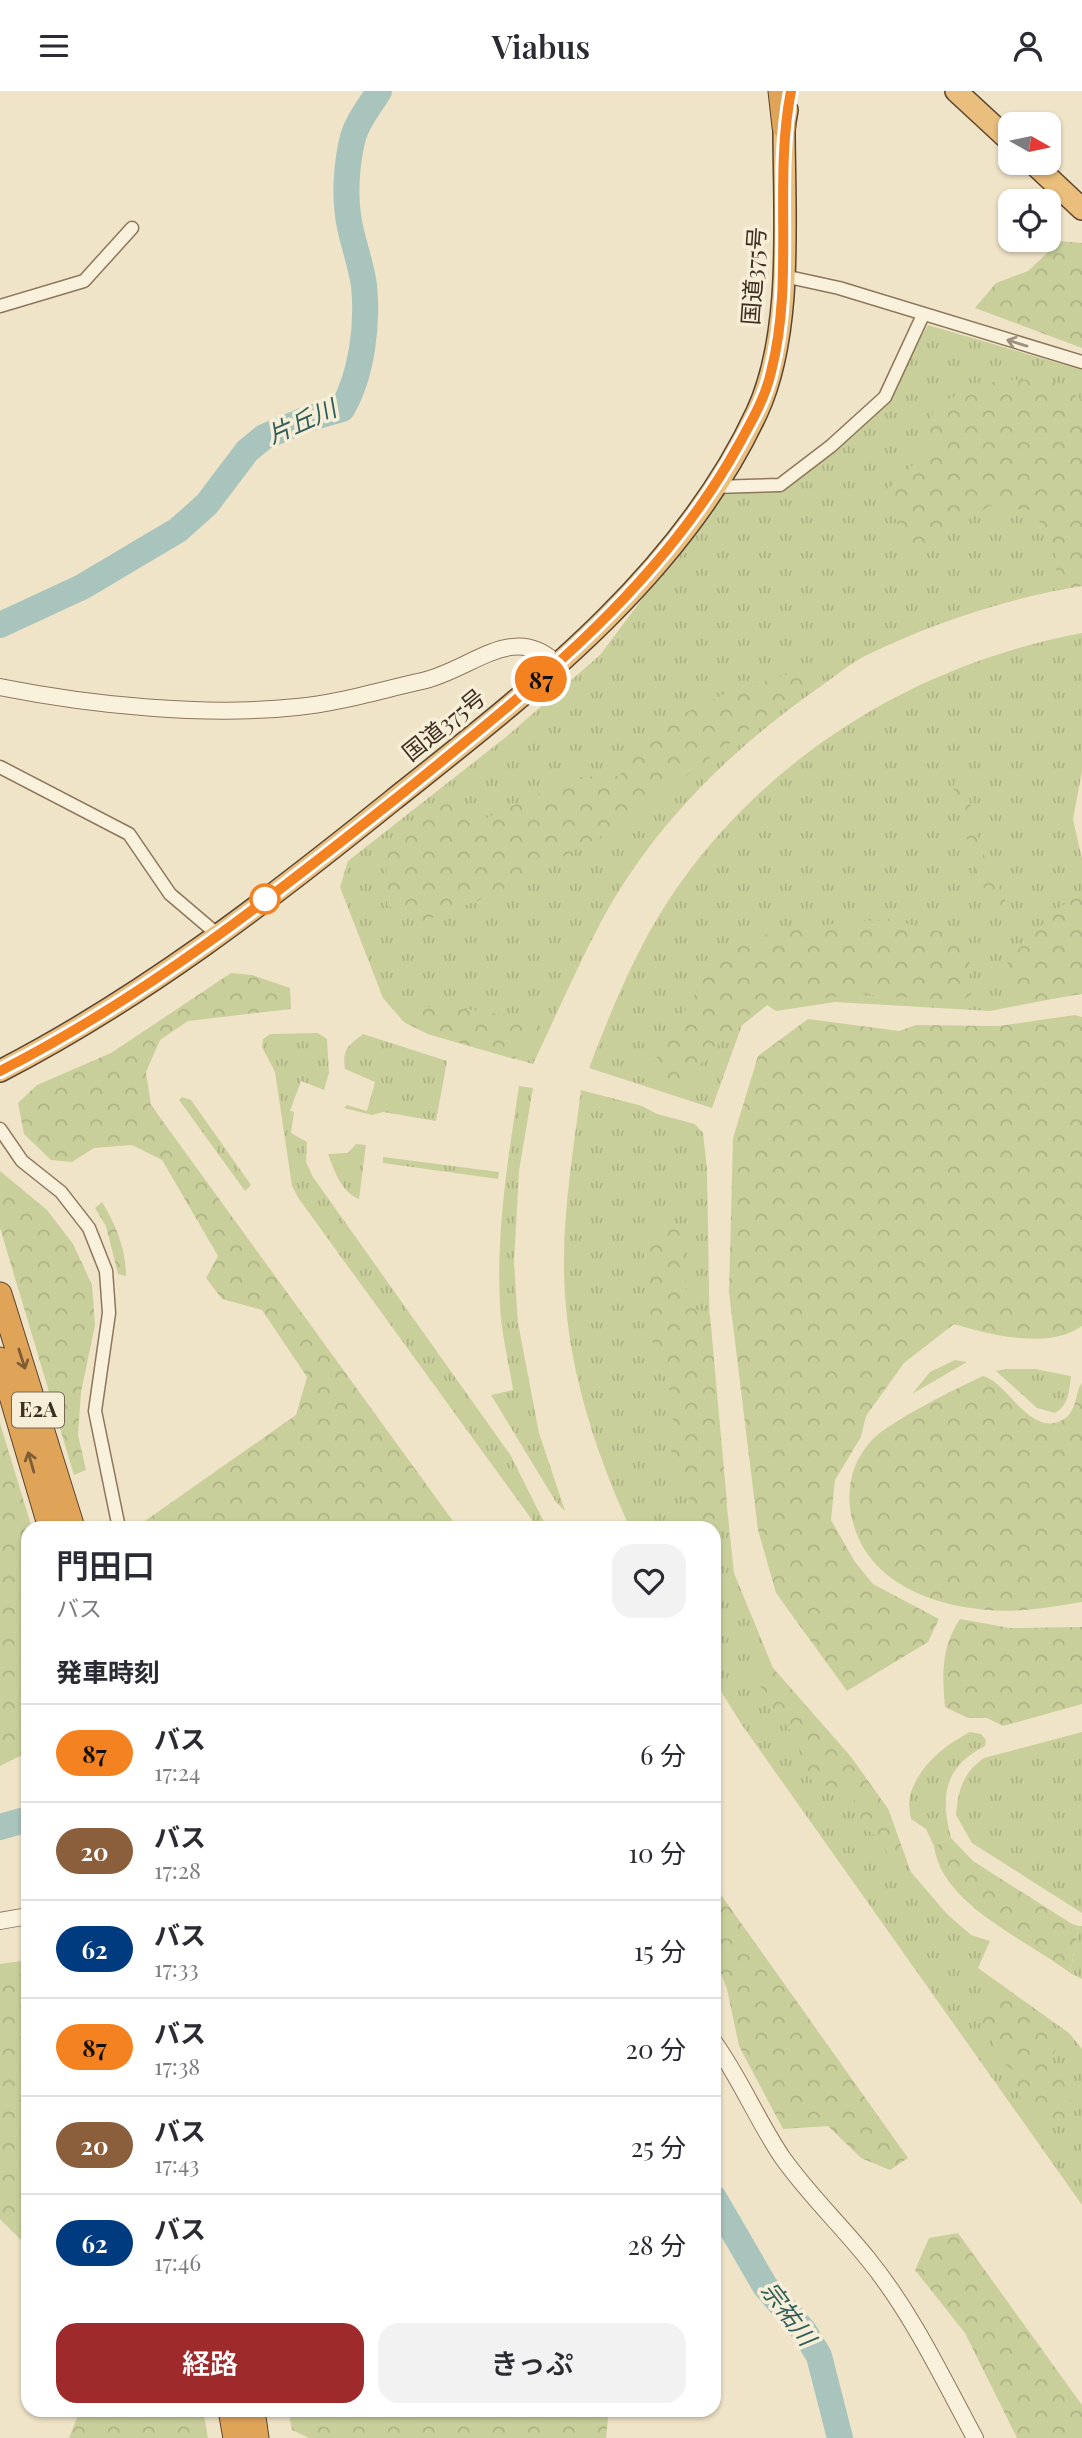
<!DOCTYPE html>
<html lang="ja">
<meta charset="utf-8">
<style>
body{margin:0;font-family:"Playfair Display","Noto Sans JP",serif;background:#f2f2f3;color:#2b2b33;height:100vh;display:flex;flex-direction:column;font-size:26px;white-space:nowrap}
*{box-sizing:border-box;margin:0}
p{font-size:23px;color:#7c7c81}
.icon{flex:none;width:38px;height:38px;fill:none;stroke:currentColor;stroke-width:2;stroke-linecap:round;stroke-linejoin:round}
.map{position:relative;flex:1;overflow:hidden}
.panel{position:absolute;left:21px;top:1430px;width:700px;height:896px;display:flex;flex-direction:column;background:#fff;border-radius:21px;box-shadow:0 2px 5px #0004}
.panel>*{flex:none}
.badge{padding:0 14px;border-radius:23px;font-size:24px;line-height:46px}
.needle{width:46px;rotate:99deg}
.buttons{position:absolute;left:998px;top:21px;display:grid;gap:14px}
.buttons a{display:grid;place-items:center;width:63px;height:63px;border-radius:14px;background:#fff;box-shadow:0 2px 5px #0004;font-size:35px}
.map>.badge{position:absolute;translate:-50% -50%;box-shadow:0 0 0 4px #fff}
h2{padding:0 35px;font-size:26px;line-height:63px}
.round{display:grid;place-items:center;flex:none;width:74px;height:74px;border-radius:21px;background:#f2f2f3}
.overview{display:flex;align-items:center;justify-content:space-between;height:119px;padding:0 35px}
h1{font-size:33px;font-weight:600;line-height:52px}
.primary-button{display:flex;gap:14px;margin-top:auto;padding:14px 35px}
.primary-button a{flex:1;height:80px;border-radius:21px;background:#9e2a2b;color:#fff;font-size:28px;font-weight:600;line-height:80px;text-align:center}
.primary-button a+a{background:#f2f2f3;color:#2b2b33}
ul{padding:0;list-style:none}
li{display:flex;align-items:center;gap:21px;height:98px;padding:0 35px;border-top:2px solid #e1e1e2}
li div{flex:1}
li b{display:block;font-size:26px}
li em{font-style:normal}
li .badge{min-width:77px;font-weight:700;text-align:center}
header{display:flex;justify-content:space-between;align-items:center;height:91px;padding:0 35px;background:#fff;font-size:32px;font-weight:600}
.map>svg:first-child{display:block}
</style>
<header><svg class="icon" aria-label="menu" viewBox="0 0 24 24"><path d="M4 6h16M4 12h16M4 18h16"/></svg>Viabus<svg class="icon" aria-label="person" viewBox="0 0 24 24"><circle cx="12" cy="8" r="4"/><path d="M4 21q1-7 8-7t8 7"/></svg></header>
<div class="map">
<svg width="1082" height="2347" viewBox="0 0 1082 2347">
<defs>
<pattern id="grass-tufts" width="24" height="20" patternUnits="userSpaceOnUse" patternTransform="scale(1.75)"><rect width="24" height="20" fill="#c9cf9b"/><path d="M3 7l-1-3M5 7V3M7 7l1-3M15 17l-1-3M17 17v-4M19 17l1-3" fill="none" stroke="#aeb285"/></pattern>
<pattern id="forest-crowns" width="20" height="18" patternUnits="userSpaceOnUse" patternTransform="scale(1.75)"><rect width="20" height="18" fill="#c9cf9b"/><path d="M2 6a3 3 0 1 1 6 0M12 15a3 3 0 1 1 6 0" fill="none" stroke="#aeb285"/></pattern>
</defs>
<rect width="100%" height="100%" fill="#f0e4c8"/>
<!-- grass -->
<path fill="url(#grass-tufts)" d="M928,234L1082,279V495C1011,506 929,533 865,565C848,574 833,587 817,598C730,659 653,735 602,829C577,876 556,925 533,973L428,943L404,931L383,907L340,796L348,770L506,646L600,564L724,399L777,400L793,393L876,323L892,302L903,275Z
M1082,542V680L1073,728L1082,768V902L990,920L835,911L776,920L767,914L742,934L712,1017L589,977C614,912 640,848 681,791C777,658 922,572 1082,542Z
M318,942L327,948L329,982L324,999L301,990L290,1020L294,1021L291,1042L307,1051L306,1071L313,1086L511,1365L547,1437H538L299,1108L292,1095L275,981L262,956L263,948L270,943Z
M363,943L447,970L436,1030L383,1021L372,1024L344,1017L347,1014L367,1020L375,991L345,978C342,958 348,955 363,943Z
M519,995L533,997L519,1080L514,1171L518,1232L539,1342L565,1420L556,1411L491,1304L513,1299C509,1271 501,1242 500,1214C496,1140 508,1068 519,995Z
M581,999L642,1015L657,1023L695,1033L703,1042L707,1078L710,1255L734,1482L773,1577L851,1666L888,1718L911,1781L947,1823L971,1844L990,1850L978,1877L1069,1942L1082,1958V2114L742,1634L714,1589V1437H630C592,1354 563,1262 564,1169C564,1113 574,1055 581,999Z
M182,1006L191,1009L251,1094L245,1100L179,1009Z
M356,1053L366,1054L359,1108C341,1101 334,1079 328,1063L348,1062Z
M383,1066L499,1081L498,1088L383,1072Z
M955,1269L967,1271L912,1303L930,1281Z
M1005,1278H1035L1071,1285C1069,1300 1069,1314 1055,1322L1037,1317L996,1280Z
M970,1641L981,1643L986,1649L985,1655C944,1676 940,1705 951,1747L934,1755L926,1738L911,1728C910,1721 908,1711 910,1705C918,1675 945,1654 970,1641Z
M1082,1641V1822L972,1752L956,1724C958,1699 963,1682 984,1667Z
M1079,1835H1082V1888L1070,1882Z"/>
<!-- forest -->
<path fill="url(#forest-crowns)" d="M1060,150L1082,152V257L975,217L996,192L1028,180Z
M1051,288L1082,309V495L1054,499C1060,463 1054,446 1030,419L989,415L911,466L895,427L890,396L926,361L934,313L998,289Z
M796,581L811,587L770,622L616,737L490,805L420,831L387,814L386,760L418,726L445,711L484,728L575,686L619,685L651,638L729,601Z
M961,673L981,758L1009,818L999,822L977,785L953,696Z
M1076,806H1082V903L1027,912L1020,909L1005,884L1008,869L1057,818Z
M888,828L950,843L969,864L971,904L960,910L858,903L767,914L714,957L678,1001L651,993L654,971L721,859L782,838Z
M231,882L252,884L290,897L291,918L188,930L160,949L146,981L151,1014L458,1437H142V1432L296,1324L307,1286L262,1219L222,1208L206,1187L218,1165L162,1069L132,1054L94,1057L72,1071L51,1069L24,1043L18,1012L37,994L111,962Z
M436,914L529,927L538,931L536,944L522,951L521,961L514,968L428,943L404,931L415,919Z
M1075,924L1082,926V1235C1048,1259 991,1244 954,1233L904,1272L866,1325L861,1346L835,1389L831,1429L855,1471L873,1493L939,1528L928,1551L847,1600L776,1502L758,1439L729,1201L733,1047L758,965L808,928L899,940L916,934L999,935Z
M0,1080L47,1119L73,1153L92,1194L95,1234L81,1301L78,1344L86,1379L74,1384L0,1137Z
M102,1111C116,1134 126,1158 126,1185L118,1183L106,1135L95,1117Z
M656,1134L682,1135L687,1215L710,1224L727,1412L714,1439L694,1437L689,1407L671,1367L674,1312L651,1246L643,1152Z
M983,1285C1008,1291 1031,1349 1064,1328C1078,1319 1075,1299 1082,1292V1511C1051,1516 1018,1522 987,1519C928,1514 866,1489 852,1428C845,1399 852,1370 872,1349C890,1330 957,1297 983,1285Z
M0,1332L32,1437H28V1661L0,1675Z
M960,1528L1010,1537L1082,1536V1613L1003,1635L987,1627H968L945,1616C942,1584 941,1556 960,1528Z
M773,1577L851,1666L888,1718L905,1765L892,1771L879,1747L856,1731L853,1701L813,1692L789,1637L766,1614L756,1581Z
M951,1747L973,1770L1072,1833L1079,1835L1070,1882C1027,1848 942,1815 934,1755Z
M714,1794L908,2067L890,2079L861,2067L828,2035L783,2038L739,1955L727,1898L714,1863Z
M28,1869V2156L0,2128V1873Z
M989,1900L1003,1902L1050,1934L1056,1957L1051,1969C1067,1995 1082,2008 1059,2034L1037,2032L1015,1997L1013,1979L1002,1972L993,1950L978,1928L979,1906Z
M958,2142L1082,2314V2347H1017L965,2242L915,2179L929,2147Z
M80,2319H203L208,2347H69Z
M288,2319H609L606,2347H309L292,2339Z"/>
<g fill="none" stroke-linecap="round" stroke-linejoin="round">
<!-- river -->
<path stroke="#a9c4bc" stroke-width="26" d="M0,534L82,496L178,439L207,413L247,360L264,346L307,328L342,318C362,284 368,233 364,194C361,174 354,155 350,136C344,108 346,74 353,46C358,29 370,15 379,0
M0,1736L28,1728
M714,2107L765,2195L804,2240L819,2265L840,2347"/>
<!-- minor casing -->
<g stroke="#8d765c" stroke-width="15">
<path id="minor" d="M784,185L839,197L1082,271
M0,215L84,190L132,137
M714,396L780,394L831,355L885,306L923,224
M0,676L129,743L170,803L217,843
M0,1038L22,1070L61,1101L89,1137L106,1180L109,1222L95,1320L119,1437"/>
</g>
<!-- tertiary casing -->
<g stroke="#8d765c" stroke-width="18">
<path id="tertiary" d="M0,596C90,614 206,626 297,616C339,612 381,599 422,590C472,579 514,529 558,574
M0,1830L28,1825
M714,1951C740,1987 757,2029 782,2066C808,2103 840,2133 868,2168C912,2222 942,2286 975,2347"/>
</g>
<!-- trunk casing -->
<g stroke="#5b4430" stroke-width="24">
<path id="trunk" d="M956,0L1010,50
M1033,72L1082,118
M0,980C142,907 269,809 393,709C530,600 682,484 757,321C794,241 784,123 784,36L787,19"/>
</g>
<!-- motorway casing -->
<g stroke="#5b4430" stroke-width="25">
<path id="motorway" d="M780,0L784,36
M0,1203L73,1437
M0,1268L50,1437
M230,2319L235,2347
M253,2319L257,2347"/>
</g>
<!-- minor -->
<use href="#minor" stroke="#faf1dc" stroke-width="12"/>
<!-- tertiary -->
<use href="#tertiary" stroke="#faf1dc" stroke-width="16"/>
<!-- trunk -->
<use href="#trunk" stroke="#eabe7c" stroke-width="21"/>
<!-- motorway -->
<use href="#motorway" stroke="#e0a458" stroke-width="23"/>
</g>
<!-- one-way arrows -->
<defs><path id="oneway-shaft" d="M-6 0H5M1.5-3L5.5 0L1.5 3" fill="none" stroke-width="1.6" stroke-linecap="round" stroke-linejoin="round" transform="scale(1.75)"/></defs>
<use stroke="#9c907e" href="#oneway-shaft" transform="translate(1017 252) rotate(-163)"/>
<g stroke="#7e5d36">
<use href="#oneway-shaft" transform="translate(22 1268) rotate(72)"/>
<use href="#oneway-shaft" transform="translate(31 1371) rotate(-106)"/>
</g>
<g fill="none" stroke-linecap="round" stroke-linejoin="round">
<!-- line casing -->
<g stroke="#fff" stroke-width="16">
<path id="line" d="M0,980C146,906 276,803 404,701C528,600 659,498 738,355C751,331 765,308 771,281C795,189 773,92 791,0"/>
</g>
<!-- line -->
<use href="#line" stroke="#f58220" stroke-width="10"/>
</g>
<!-- markers -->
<circle fill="#fff" stroke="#f58220" stroke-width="3.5" cx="265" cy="808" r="14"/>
<g text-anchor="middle" stroke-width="7" stroke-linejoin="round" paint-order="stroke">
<!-- shield labels -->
<rect fill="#f7eed8" stroke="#756857" stroke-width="2" x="12" y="1301.5" width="52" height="35" rx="5"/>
<g font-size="21" font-weight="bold" fill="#3d2e20">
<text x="38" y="1326">E2A</text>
</g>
<!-- street labels -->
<g font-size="23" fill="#3d2e20" stroke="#f7eed8">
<text transform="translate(754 185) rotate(-86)" y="8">国道375号</text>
<text transform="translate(444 634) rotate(-39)" y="8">国道375号</text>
</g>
<!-- water labels -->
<g font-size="24" font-style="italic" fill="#2f5d5a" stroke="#f7eed8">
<text transform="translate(302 331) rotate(-24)" y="8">片丘川</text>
<text transform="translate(788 2223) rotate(53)" y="8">宗祐川</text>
</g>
</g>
</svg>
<div class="buttons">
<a><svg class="needle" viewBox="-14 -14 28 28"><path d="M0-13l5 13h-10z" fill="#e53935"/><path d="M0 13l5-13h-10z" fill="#7c7c81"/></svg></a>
<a><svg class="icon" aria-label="locate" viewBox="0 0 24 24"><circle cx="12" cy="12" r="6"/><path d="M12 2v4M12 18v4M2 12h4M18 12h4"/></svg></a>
</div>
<b class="badge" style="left:541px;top:588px;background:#f58220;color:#111">87</b>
<section class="panel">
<div class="overview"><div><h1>門田口</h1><p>バス</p></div><a class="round"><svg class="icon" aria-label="heart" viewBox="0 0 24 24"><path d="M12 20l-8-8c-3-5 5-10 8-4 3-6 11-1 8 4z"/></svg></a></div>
<h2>発車時刻</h2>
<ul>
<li><span class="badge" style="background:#f58220;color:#111">87</span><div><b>バス</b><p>17:24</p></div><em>6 分</em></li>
<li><span class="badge" style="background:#8b5e3c;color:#fff">20</span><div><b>バス</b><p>17:28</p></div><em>10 分</em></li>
<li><span class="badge" style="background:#003b80;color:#fff">62</span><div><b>バス</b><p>17:33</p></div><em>15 分</em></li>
<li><span class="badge" style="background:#f58220;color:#111">87</span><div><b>バス</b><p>17:38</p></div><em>20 分</em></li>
<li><span class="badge" style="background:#8b5e3c;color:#fff">20</span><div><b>バス</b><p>17:43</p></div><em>25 分</em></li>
<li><span class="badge" style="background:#003b80;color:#fff">62</span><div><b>バス</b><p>17:46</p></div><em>28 分</em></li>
</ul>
<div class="primary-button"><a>経路</a><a>きっぷ</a></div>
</section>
</div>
